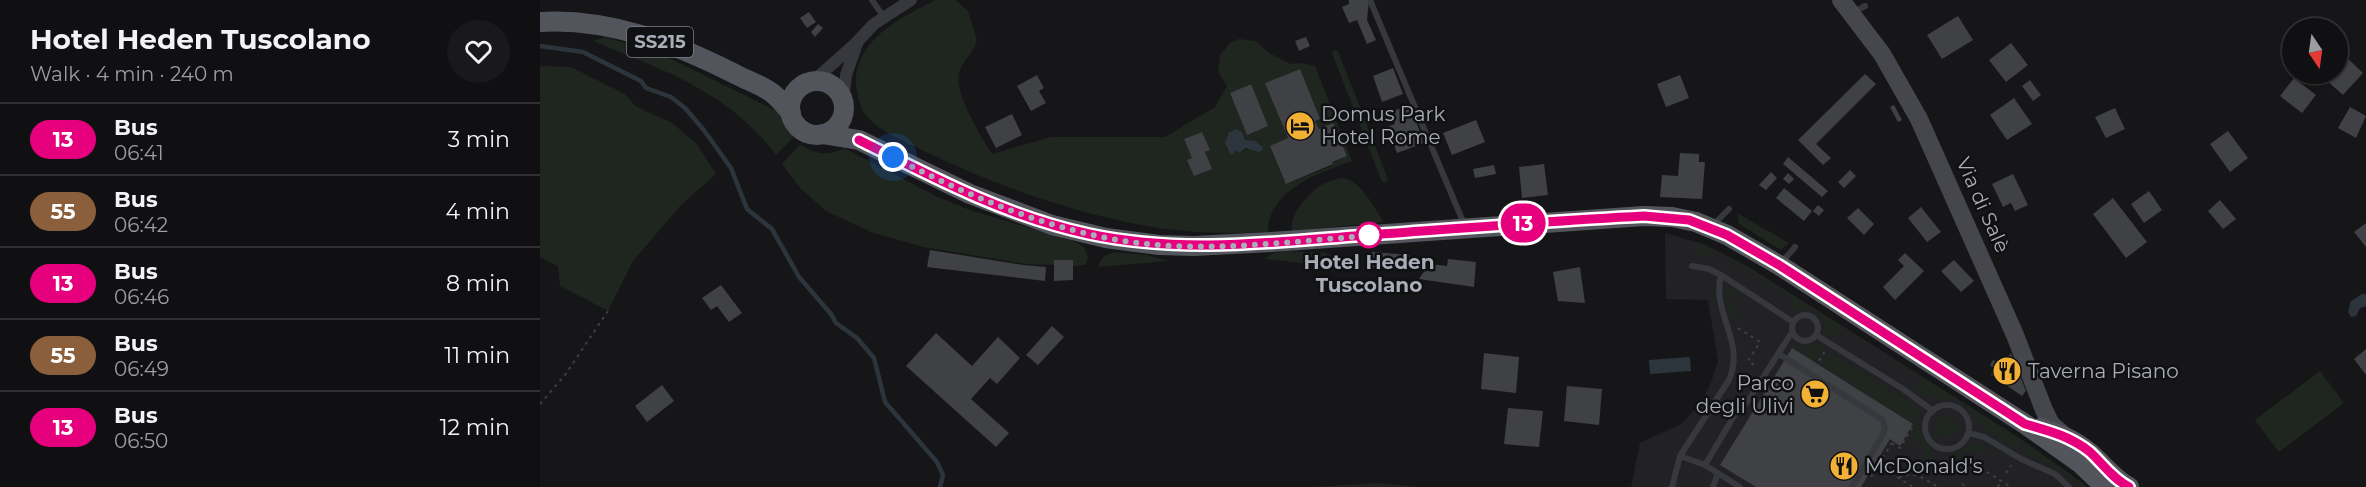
<!DOCTYPE html>
<meta charset="utf-8">
<style>
body{margin:0;font-family:Montserrat,sans-serif;background:#19191b;color:#f1f3f6;height:100vh;display:flex;flex-direction:column;font-size:22px;white-space:nowrap}
*{box-sizing:border-box;margin:0}
p{font-size:20px;color:#9c9d9f}
.icon{flex:none;width:33px;height:33px;fill:none;stroke:currentColor;stroke-width:2;stroke-linecap:round;stroke-linejoin:round}
.map{position:relative;flex:1;overflow:hidden}
.side{display:flex;flex-direction:column;background:#101012;width:540px}
.side>*{flex:none}
.badge{padding:0 12px;border-radius:20px;font-size:21px;line-height:39px}
.needle{width:39px;rotate:167deg}
.controls{position:absolute;left:1742px;top:18px;display:grid;gap:12px}
.controls a{display:grid;place-items:center;width:66px;height:66px;border-radius:50%;background:#101012;box-shadow:0 2px 4px #0004,0 0 0 2px #303032;font-size:30px}
.you{position:absolute;width:30px;height:30px;margin:-15px;border:4px solid #fff;border-radius:50%;background:#1a73e8;box-shadow:0 0 0 9px #1a73e833}
.map>.badge{position:absolute;translate:-50% -50%;box-shadow:0 0 0 3px #fff}
.round{display:grid;place-items:center;flex:none;width:63px;height:63px;border-radius:32px;background:#19191b}
.overview{display:flex;align-items:center;justify-content:space-between;height:102px;padding:0 30px}
h1{font-size:28px;font-weight:700;line-height:45px}
ul{padding:0;list-style:none}
li{display:flex;align-items:center;gap:18px;height:72px;padding:0 30px;border-top:2px solid #303032}
li div{flex:1}
li b{display:block;font-size:22px}
li em{font-style:normal}
li .badge{min-width:66px;font-weight:700;text-align:center}
main{display:flex;flex:1;min-height:0}
.map>svg:first-child{display:block}
</style>
<main>
<section class="side">
<div class="overview"><div><h1>Hotel Heden Tuscolano</h1><p>Walk · 4 min · 240 m</p></div><a class="round"><svg class="icon" aria-label="heart" viewBox="0 0 24 24"><path d="M12 20l-8-8c-3-5 5-10 8-4 3-6 11-1 8 4z"/></svg></a></div>
<ul>
<li><span class="badge" style="background:#e6007e;color:#fff">13</span><div><b>Bus</b><p>06:41</p></div><em>3 min</em></li>
<li><span class="badge" style="background:#8b5e3c;color:#fff">55</span><div><b>Bus</b><p>06:42</p></div><em>4 min</em></li>
<li><span class="badge" style="background:#e6007e;color:#fff">13</span><div><b>Bus</b><p>06:46</p></div><em>8 min</em></li>
<li><span class="badge" style="background:#8b5e3c;color:#fff">55</span><div><b>Bus</b><p>06:49</p></div><em>11 min</em></li>
<li><span class="badge" style="background:#e6007e;color:#fff">13</span><div><b>Bus</b><p>06:50</p></div><em>12 min</em></li>
</ul>
</section>
<div class="map">
<svg width="1826" height="487" viewBox="0 0 1826 487">
<rect width="100%" height="100%" fill="#161618"/>
<!-- built -->
<path fill="#222225" d="M1125,233L1166,245L1207,266L1484,441L1548,487H1091L1100,443L1141,424L1160,404L1171,383L1178,360L1168,300L1126,299Z
M839,483L879,487H762H770Z"/>
<!-- green -->
<path fill="#1e261f" fill-rule="evenodd" d="M396,0H415L428,11L437,40C434,53 422,61 419,73C414,93 441,137 452,154L511,137H625L675,107L687,86L678,72L680,55L691,42L699,39L716,41L729,53L751,64L760,63L775,66L812,161C780,173 728,189 728,232C686,234 642,233 601,225C523,210 449,183 378,148C360,139 338,131 325,114C319,105 317,94 316,84C315,39 362,17 396,0ZM759,69L780,119L775,121L779,129L793,124L807,156L792,162L793,165L747,184L748,138L726,83ZM710,84L711,85L707,135L690,93ZM693,129L703,134L705,140L718,143L722,150L720,152L709,148L699,153L688,151C684,143 686,134 693,129ZM662,132L669,150L652,157L644,139Z
M65,37L119,53L251,118L250,130L253,138L236,155C187,90 124,71 53,41Z
M795,50L798,51L848,179L846,183L842,182L792,53Z
M0,66L31,67L85,94L95,106L132,123L157,144L176,174L141,205L93,261L68,311L20,286L18,266L0,257Z
M260,144C274,154 289,157 304,148L400,198L430,210L536,242L544,247L548,258L545,265L533,266L532,260H514V265L486,264L383,247L331,232L286,211L261,189L242,164Z
M800,178C820,177 834,208 844,222L754,231L752,229C749,214 772,189 785,183C790,181 795,180 800,178Z
M1197,213L1249,243L1241,250L1199,224Z
M1155,241L1207,266L1484,441L1478,449L1438,423L1420,402C1402,396 1395,402 1375,390L1382,378L1300,326L1292,337L1285,333C1280,295 1266,316 1248,309L1254,299L1170,248L1164,257L1155,252Z
M746,251L785,253L795,257L798,267L725,259L733,253Z
M574,252L607,255L628,261L558,267C560,258 566,255 574,252Z
M1188,289L1194,292L1188,300L1200,308L1192,320L1183,296Z
M1278,344L1284,347L1276,362L1251,347L1253,345L1265,348Z
M1287,352L1366,400L1368,398C1385,416 1375,420 1383,438C1385,444 1391,448 1394,454L1391,460L1384,463L1385,449L1368,438L1376,425L1280,364Z
M1780,371L1804,403L1739,452L1715,420Z
M1397 427a10 10 0 1 1 20 0a10 10 0 1 1-20 0Z
M1439,443L1447,445L1472,459L1471,461L1445,445L1439,454L1421,451L1422,455L1411,463C1416,451 1426,444 1439,443Z
M1488,444L1548,487H1542L1525,472L1483,452Z"/>
<!-- water -->
<path fill="#2c353c" d="M696,129L702,132L705,140L715,141L723,147L722,151L719,152L706,148L699,153L696,151L693,154H690L685,143L689,132Z
M1822,294H1826V306L1820,308L1816,316L1811,317L1808,312L1811,301Z
M1150,357L1151,371L1110,374L1109,360Z"/>
<g fill="none" stroke-linecap="round" stroke-linejoin="round">
<!-- stream -->
<path stroke="#2c353c" stroke-width="4.5" d="M0,46L43,52L101,81L106,88L131,97L145,108L163,129L191,168L207,209L232,229L259,277L291,314L296,323L317,338L334,358L345,402L397,462L403,475L400,487"/>
</g>
<!-- building -->
<path fill="#404145" d="M809,0H829L827,20L836,40L827,44L817,20L809,23L802,7L809,4Z
M269,12L276,22L267,28L260,18Z
M1418,16L1433,40L1402,59L1387,35Z
M278,24L283,28L275,37L271,32Z
M766,37L770,46L759,51L755,41Z
M1471,43L1488,65L1466,82L1449,60Z
M1806,57L1823,73L1803,95L1786,80L1791,74H1797V67Z
M853,68L863,94L842,102L833,76Z
M760,69L780,119L775,121L779,129L793,123L807,156L792,162L793,164L746,184L730,146L748,138L725,83Z
M1325,74L1336,84L1276,144L1291,158L1283,165L1258,140Z
M497,75L504,88L499,91L506,103L491,111L477,86Z
M1140,75L1149,98L1126,107L1117,84Z
M1754,78L1776,95L1762,113L1740,96Z
M1490,80L1501,95L1493,101L1482,86Z
M711,84L728,126L707,135L690,93Z
M1474,98L1492,124L1467,140L1450,115Z
M870,105L884,143L857,153L847,127L855,124L850,112Z
M1354,105L1362,120L1358,122L1350,107Z
M1810,107L1826,116L1816,138L1798,128Z
M1575,108L1585,129L1566,138L1555,117Z
M472,114L482,135L456,148L445,127Z
M936,120L945,142L912,155L903,133Z
M1688,131L1708,158L1690,172L1670,144Z
M662,132L670,150L665,152L672,169L654,176L647,160L652,158L644,139Z
M1140,153L1159,154V162H1165L1162,199L1120,197L1122,175L1138,176Z
M1248,157L1288,191L1282,197L1243,164Z
M1004,164L1008,195L982,198L979,167Z
M954,165L956,174L935,178L933,169Z
M1310,170L1316,176L1304,188L1298,182Z
M1231,172L1237,178L1226,190L1219,185Z
M1248,173L1254,179L1249,184L1243,179Z
M1473,174L1488,205L1475,211L1471,203L1463,207L1452,184Z
M1244,188L1272,211L1264,221L1236,198Z
M1609,191L1622,210L1604,223L1591,204Z
M1573,198L1607,242L1586,258L1553,214Z
M1680,200L1696,219L1683,229L1668,211Z
M1278,205L1284,210L1279,216L1273,211Z
M1381,207L1401,232L1387,242L1368,218Z
M1318,208L1334,224L1324,235L1307,218Z
M1826,223V247L1814,232Z
M390,250L483,265L506,267L505,281L387,267Z
M832,252L870,255L869,269L831,267Z
M1365,253L1384,271L1355,300L1343,287L1364,266L1358,260Z
M908,259L936,262L934,287L879,279L889,264L907,266Z
M514,260H533V280L514,281Z
M1414,260L1434,281L1421,292L1401,271Z
M1040,267L1045,303L1018,301L1013,272Z
M181,285L202,313L189,322L177,306L171,310L162,298Z
M512,326L524,337L498,365L486,355Z
M396,333L432,366L458,337L480,358L457,384L450,378L431,399L469,433L456,447L366,366Z
M1252,348L1373,424L1360,446L1350,439L1321,487H1216L1180,465Z
M1826,349V375L1814,359Z
M944,353L979,357L976,393L941,389Z
M1471,353L1486,391L1482,396L1451,375L1455,369L1450,365L1453,360L1462,366Z
M122,385L134,401L107,422L95,406Z
M1027,386L1062,389L1059,425L1024,421Z
M968,408L1003,411L999,447L964,444Z"/>
<g fill="none" stroke-linecap="round" stroke-linejoin="round">
<!-- path -->
<path stroke="#3d3f44" stroke-width="2" stroke-dasharray="3 4.5" stroke-linecap="butt" d="M1198,328L1220,342L1208,361L1217,367
M1275,367L1285,351
M0,404L25,375L68,311
M1352,443L1360,448L1373,426L1366,422L1359,434L1355,431
M1434,464L1471,487
M1466,473L1471,465
M1331,477L1353,441
M1357,477L1373,487
M1359,478C1372,469 1386,480 1398,487
M1422,484L1426,487
M1458,487L1461,481"/>
<!-- lane -->
<path stroke="#37383d" stroke-width="6" d="M332,0L343,16
M830,0L924,224
M1312,13L1325,6
M1173,225L1189,209
M1242,262L1255,247
M1152,266L1169,269L1181,275L1253,322
M1252 328a13 13 0 1 1 26 0a13 13 0 1 1-26 0Z
M1276,335L1363,389L1393,411
M1239,354L1343,420L1345,429L1343,434L1312,487
M1385 427a22 22 0 1 1 44 0a22 22 0 1 1-44 0Z
M1428,433L1444,437L1481,459L1515,474L1529,487
M1140,456L1165,465
M1132,487L1140,456L1189,380C1206,341 1171,313 1181,275
M1173,487L1178,473
M1200,487L1165,465L1197,411L1208,401L1252,332"/>
<!-- street -->
<path stroke="#37383d" stroke-width="12" d="M272,82L315,44L334,24L371,0
M303,102L306,75L318,41"/>
<!-- secondary -->
<path stroke="#45474d" stroke-width="18" d="M1301,0L1342,54L1379,119L1475,335L1504,410L1511,424L1525,436"/>
<!-- primary -->
<path stroke="#53555c" stroke-width="20" d="M0,22C69,18 134,43 195,74C206,80 222,85 232,93C239,98 245,106 251,113
M250 108a27 27 0 1 1 54 0a27 27 0 1 1-54 0Z
M282,134L319,140L430,194L512,225L566,238L619,245L654,246L731,242L1104,216L1132,217L1156,222L1187,235L1239,265L1485,424L1540,463L1565,487
M1500,428C1519,434 1534,439 1550,453C1563,464 1573,478 1589,487"/>
</g>
<g fill="none" stroke-linecap="round" stroke-linejoin="round">
<!-- line casing -->
<g stroke="#fff" stroke-width="14">
<path id="line" d="M319,140C392,177 468,217 549,234C637,253 726,243 815,236C911,229 1007,221 1104,216L1149,220L1187,235L1239,265L1485,424C1509,431 1530,436 1550,452C1563,464 1572,478 1589,487"/>
</g>
<!-- line -->
<use href="#line" stroke="#e6007e" stroke-width="9"/>
<!-- walk -->
<path stroke="#a8adb8" stroke-width="6" stroke-dasharray="0 10.8" d="M353,157C440,202 533,241 632,246C700,249 769,240 837,235H829"/>
</g>
<!-- icons -->
<defs>
<g id="hotel-disc" transform="scale(1.5)"><circle r="9.5" fill="#f2b134" stroke="#111113"/><path d="M-6-4.5h1.5V1H6V5H4.5V3h-9V5H-6ZM-4 0a1.8 1.8 0 1 1 3.6 0ZM.5 0V-2.5h3Q6-2.5 6 0Z" fill="#111"/></g>
<g id="restaurant-disc" transform="scale(1.5)"><circle r="9.5" fill="#f2b134" stroke="#111113"/><path d="M-5-6h1v4h1v-4h1v4h1v-4h1v5L-1.5 .5V6h-2V.5L-5-1ZM5-6V6H3V1.5H1.5Q1.5-4 5-6Z" fill="#111"/></g>
<g id="supermarket-disc" transform="scale(1.5)"><circle r="9.5" fill="#f2b134" stroke="#111113"/><path d="M-6-5.5h2.5l.6 2H6L4.5 2H-2.5L-4.4-4H-6ZM-1.5 3.2a1.3 1.3 0 1 0 .1 0ZM3 3.2a1.3 1.3 0 1 0 .1 0Z" fill="#111"/></g>
</defs>
<g fill-rule="evenodd">
<use href="#hotel-disc" x="760" y="126"/>
<use href="#restaurant-disc" x="1467" y="371"/>
<use href="#supermarket-disc" x="1275" y="394"/>
<use href="#restaurant-disc" x="1304" y="466"/>
</g>
<!-- markers -->
<circle fill="#fff" stroke="#e6007e" stroke-width="3" cx="829" cy="235" r="12"/>
<g text-anchor="middle" stroke-width="5" stroke-linejoin="round" paint-order="stroke">
<!-- shield labels -->
<rect fill="#111113" stroke="#7b7e86" stroke-width="1.5" x="87" y="27" width="66" height="30" rx="4.5"/>
<g font-size="18" font-weight="bold" fill="#a8adb8">
<text x="120" y="48">SS215</text>
</g>
<!-- poi labels -->
<g font-size="20" fill="#a8adb8" stroke="#111113" text-anchor="start">
<text x="781" y="121">Domus Park<tspan x="781" dy="23">Hotel Rome</tspan></text>
<text x="1488" y="378">Taverna Pisano</text>
<text x="1254" y="390" text-anchor="end">Parco<tspan x="1254" dy="23">degli Ulivi</tspan></text>
<text x="1325" y="473">McDonald's</text>
</g>
<!-- street labels -->
<g font-size="20" fill="#a8adb8" stroke="#111113">
<text transform="translate(1443 205) rotate(66)" y="7">Via di Salè</text>
</g>
<!-- stop labels -->
<g font-size="20" font-weight="bold" fill="#a8adb8" stroke="#111113">
<text x="829" y="269">Hotel Heden<tspan x="829" dy="23">Tuscolano</tspan></text>
</g>
</g>
</svg>
<div class="controls">
<a><svg class="needle" viewBox="-14 -14 28 28"><path d="M0-13l5 13h-10z" fill="#e53935"/><path d="M0 13l5-13h-10z" fill="#9c9d9f"/></svg></a>
</div>
<div class="you" style="left:353px;top:157px"></div>
<b class="badge" style="left:983px;top:223px;background:#e6007e;color:#fff">13</b>
</div>
</main>
